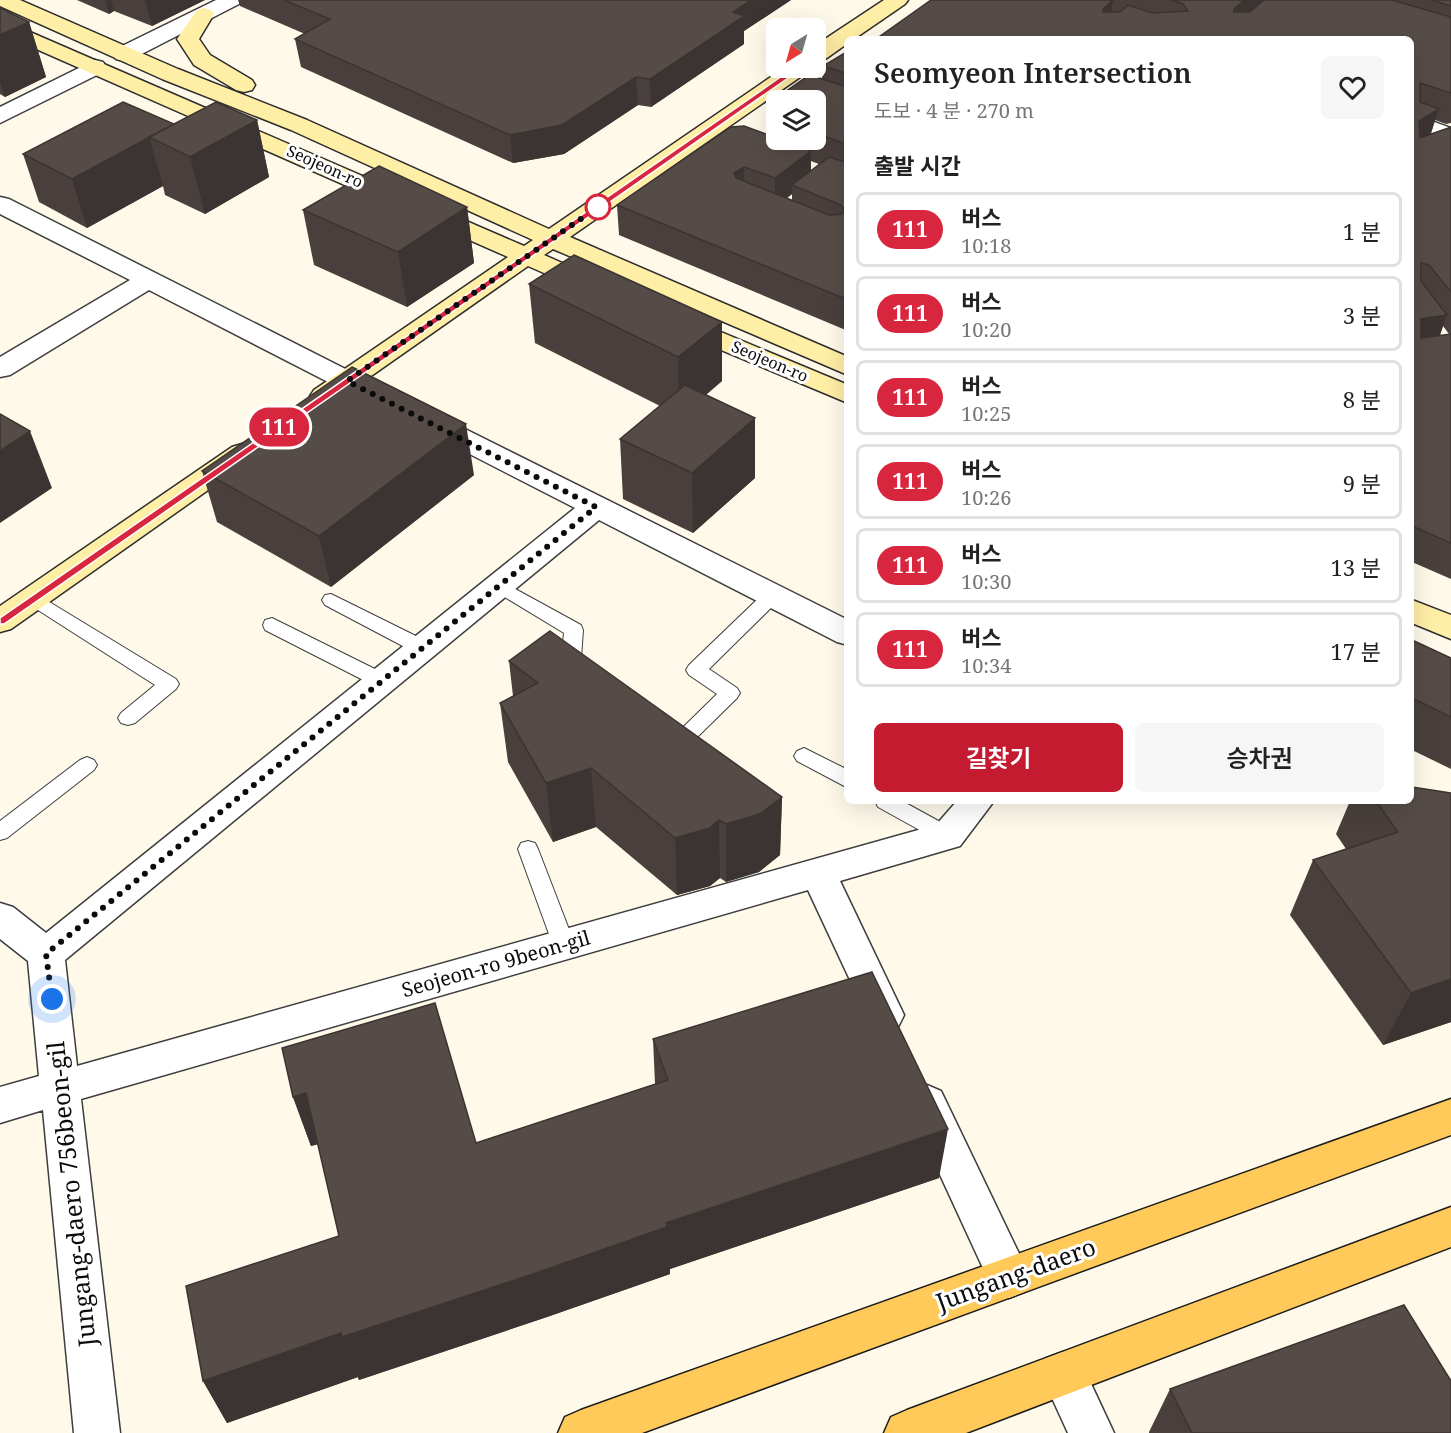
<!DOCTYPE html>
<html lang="ko">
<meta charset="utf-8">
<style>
body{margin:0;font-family:"Noto Serif","Noto Sans KR",serif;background:#f6f6f6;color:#222;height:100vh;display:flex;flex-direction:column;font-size:22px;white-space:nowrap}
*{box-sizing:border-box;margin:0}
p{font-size:20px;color:#767676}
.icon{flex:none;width:33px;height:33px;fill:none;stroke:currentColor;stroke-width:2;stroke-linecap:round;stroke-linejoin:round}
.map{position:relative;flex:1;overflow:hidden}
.details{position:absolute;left:844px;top:36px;width:570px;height:768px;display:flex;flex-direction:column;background:#fff;border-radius:9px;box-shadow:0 6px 24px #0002}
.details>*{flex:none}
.badge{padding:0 12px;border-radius:20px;font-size:21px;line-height:39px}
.needle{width:39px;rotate:217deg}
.buttons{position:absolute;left:766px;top:18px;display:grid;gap:12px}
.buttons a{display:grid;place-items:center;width:60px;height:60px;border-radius:9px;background:#fff;box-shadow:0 6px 24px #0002;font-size:30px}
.you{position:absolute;width:30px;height:30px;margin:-15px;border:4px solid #fff;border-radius:50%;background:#1a73e8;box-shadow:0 0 0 9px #1a73e833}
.map>.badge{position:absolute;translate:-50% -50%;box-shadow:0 0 0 3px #fff}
h2{padding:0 30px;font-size:22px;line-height:54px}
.round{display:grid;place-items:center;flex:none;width:63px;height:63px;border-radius:9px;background:#f6f6f6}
.headline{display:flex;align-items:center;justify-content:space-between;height:102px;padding:0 30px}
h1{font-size:28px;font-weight:600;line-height:45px}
.button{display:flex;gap:12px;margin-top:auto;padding:12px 30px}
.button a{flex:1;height:69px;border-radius:9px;background:#c41b30;color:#fff;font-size:24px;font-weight:600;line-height:69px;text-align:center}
.button a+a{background:#f6f6f6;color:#222}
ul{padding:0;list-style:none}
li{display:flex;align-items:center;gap:18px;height:75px;margin:0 12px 9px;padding:0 18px;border:3px solid #e0e0e0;border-radius:9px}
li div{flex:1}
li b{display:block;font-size:22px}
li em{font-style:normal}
li .badge{min-width:66px;font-weight:700;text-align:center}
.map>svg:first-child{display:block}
</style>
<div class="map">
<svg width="1451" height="1433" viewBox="0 0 1451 1433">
<rect width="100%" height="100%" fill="#fff9ea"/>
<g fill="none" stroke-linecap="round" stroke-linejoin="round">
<!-- service casing -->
<g stroke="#3e3e3e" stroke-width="2">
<path id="service" d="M499,580L581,625L583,630L580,672L577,677L570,679L563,677L560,672L564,633L493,590L490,586L493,582Z
M772,590L778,591L781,596L778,601L709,669L737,688L740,693L737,698L679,755L672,757L665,755L662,750L665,745L717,694L689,675L686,670L689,665L766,591Z
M33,592L176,679L179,684L176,689L135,723L128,725L121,723L118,718L121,713L155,685L27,603L24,598L27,593Z
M331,594L430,643L432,648L430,653L423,655L416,653L325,605L322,600L325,595Z
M272,618L389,676L392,681L389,686L382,688L375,686L265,630L263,625L265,620Z
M804,748L848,770V788L797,761L794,756L797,751Z
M87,757L94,760L97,765L94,770L7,838L0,840V821L80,760Z
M875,801H902L955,830L958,836L955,842L948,844L941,842L878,807Z
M528,841L535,843L538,849L575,945L572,951L564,954L556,951L553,945L518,849L521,843Z"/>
</g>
<!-- minor casing -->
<g stroke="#3e3e3e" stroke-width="3">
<path id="minor" d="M216,0H242L239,4L132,59L124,61L116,59L113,54L116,49Z
M95,60L103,62L106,67L103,72L0,123V107Z
M1412,114L1451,128V141L1440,140L1412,129Z
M0,197L9,199L385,389L389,395L385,401L375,404L365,401L149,290L10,375L0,377V357L130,280L0,214Z
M429,413L439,416L848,620V645L837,642L599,520L65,960L77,1066L936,825L957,801H994L960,846L840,881L904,1015L898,1027L885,1031L872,1027L808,890L81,1099L120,1433H74L43,1110L0,1123V1087L39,1076L28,961L0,939V903L13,907L46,933L575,508L419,428L415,422L419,416Z
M927,1085L941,1091L1024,1264L1030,1278L1024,1292L1009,1298L994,1292L907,1103L913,1091Z
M1063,1352L1079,1358L1114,1433H1068L1041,1374L1047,1358Z"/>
</g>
<!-- secondary casing -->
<g stroke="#2d2d2d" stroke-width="3">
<path id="secondary" d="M0,0H20L178,69L307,120L549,229L784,68H809L806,73L570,237L848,357V375L553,249L544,255L603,281L607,286L603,291L594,294L585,291L528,266L334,402L324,405L314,402L310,396L314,390L508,257L0,33V19L524,246L533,240L291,130L162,79L0,6Z
M884,0H908L905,4L854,39H848V43L824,60L816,62V45Z
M204,8L211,10L214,14L199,39L210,55L252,80L255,85L252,90L244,92L236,90L194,65L177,39L197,10Z
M680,315L848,385V403L671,329L667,323L671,317Z
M242,444L252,447L256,453L252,459L11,629L0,632V606L232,447Z
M1412,600L1451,615V639L1412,623Z"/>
</g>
<!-- primary casing -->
<g stroke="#1c1c1c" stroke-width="3">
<path id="primary" d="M1451,1099V1135L642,1433H558L565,1417L581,1410Z
M1451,1207V1247L966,1433H884L891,1417L907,1410Z"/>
</g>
<!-- service -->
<use href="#service" fill="#fff" fill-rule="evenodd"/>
<!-- minor -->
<use href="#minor" fill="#fff" fill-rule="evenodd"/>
<!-- secondary -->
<use href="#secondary" fill="#ffeea5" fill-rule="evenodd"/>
<!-- primary -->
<use href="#primary" fill="#ffca5a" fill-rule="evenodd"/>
</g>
<!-- wall -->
<path fill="#49403d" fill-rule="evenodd" d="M77,0H205L152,26L114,11L109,14Z
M238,0H791L744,31V44L651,107L638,105L564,154L513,163L301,67L295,39L305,34L240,6Z
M931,0H1451V123L1446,124L1435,120L1431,134L1451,127V579L1412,562V39ZM1443,326L1449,334L1440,336Z
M0,8L29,22L46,77L5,97L0,94Z
M848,51V331L619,235L617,205L773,137L772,130V101L816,77L822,79L823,66ZM777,100H816V140H777ZM811,161L819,164L811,171ZM792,194V200L787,198Z
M257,120L269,177L205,214L165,195L163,186L87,228L39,202L23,154L174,125Z
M467,207L474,263L407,307L314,265L303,210Z
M529,284L722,322V381L706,395L755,418V478L693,533L623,499L620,439L660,406L535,343Z
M202,471L474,475L331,587L217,522Z
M1412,640L1451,658V769L1412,750Z
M509,661L782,797L780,855L759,872L726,882L720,878L710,886L677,895L596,827L553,842L508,762L500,703L513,696Z
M1350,801H1412L1451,1022L1383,1045L1290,915L1313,860L1346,849L1336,834Z
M653,1039L939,1178L670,1269V1274L547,1317L359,1380L358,1377L227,1423L203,1381L339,1236L318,1144L311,1146L293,1097L476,1143L655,1084Z
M1170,1389L1451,1433H1149V1432Z"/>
<!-- shaded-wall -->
<path fill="#3c3432" d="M105,0H111L114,11L109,14Z
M145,0H205L152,26Z
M751,0H791L744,31V44L651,107L650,79L733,12Z
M1113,0L1108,28L1098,37L1103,9Z
M1244,0H1269L1227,37L1234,9Z
M29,22L46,77L5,97L0,81V35Z
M636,77L638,105L564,154L513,163L510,135Z
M1439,109L1429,138L1412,149L1419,121Z
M257,120L269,177L205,214L190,157Z
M149,137L163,186L87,228L72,179Z
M811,151L810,180L792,185V194L775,207V178Z
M744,167V197L734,173Z
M467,207L474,263L407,307L398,252Z
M1447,315L1436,345L1412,349L1421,319Z
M722,322V381L679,416L678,357Z
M755,418V478L693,533L692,473Z
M466,424L474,475L331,587L319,536Z
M30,431L52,488L0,523V451Z
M591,768L596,827L553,842L546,783Z
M782,797L780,855L759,872L726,882V824Z
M719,820L720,878L710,886L677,895L675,838Z
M1451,979V1022L1383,1045L1411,993Z
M306,1093L323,1143L311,1146L293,1097Z
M948,1129L939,1178L670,1269V1274L547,1317L359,1380L358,1377L227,1423L203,1381L666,1223Z"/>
<!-- building -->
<path fill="#554b47" stroke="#3c3432" stroke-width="1.5" d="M284,0H751L733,12L744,16L650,79L636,77L562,125L510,135L295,39L330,19Z
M931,0H1113L1103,9V12H1120L1128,5L1152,13L1188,11L1183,4L1171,0H1244L1234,9V12H1250L1264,0H1392L1451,17V93L1420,83V102L1439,109L1419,121L1420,138L1451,127V292L1429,265L1421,263V281L1447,315L1421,319V338L1451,334V543L1412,526V39H876Z
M1432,0H1451V6Z
M0,8L29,22L0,35Z
M848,51V74L823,66Z
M812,73H815L816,77L848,87V145L816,133V100H777V118H775L772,101Z
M123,102L174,124L72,179L23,154Z
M216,102L257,120L190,157L149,137Z
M744,126L777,138V140H781L811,151L775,178L744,167L734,173L736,178L829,215L842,214L844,209L841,205L792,185L829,157L848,163V300L617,205L731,127Z
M379,166L467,207L398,252L303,210Z
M574,255L722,322L678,357L529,284Z
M352,367L466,424L319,536L202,471Z
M685,385L755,418L692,473L620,439Z
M0,414L30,431L0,451Z
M550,631L782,797L760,814L726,824L719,820L710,828L675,838L591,768L546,783L500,703L538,683L509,661Z
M1412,640L1451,658V717L1412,698Z
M1412,787L1451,793V979L1411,993L1313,860L1398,832L1376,801H1412Z
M872,972L948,1129L666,1223L667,1227L539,1272L342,1337L341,1333L203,1381L186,1286L339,1236L306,1093L293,1097L282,1048L435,1003L476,1143L668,1080L653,1039Z
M1404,1305L1451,1381V1433H1192L1170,1389Z"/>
<!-- line -->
<path fill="#d7263d" stroke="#fff" stroke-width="1.5" d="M798,65L801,66V69L4,624H0V618Z"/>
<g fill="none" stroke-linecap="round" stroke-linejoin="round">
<!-- walk -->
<path stroke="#0b0b0b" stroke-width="6" stroke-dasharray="0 10.8" d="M52,999L46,954L596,507L347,381L598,207"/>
</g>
<!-- markers -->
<circle fill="#fff" stroke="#d7263d" stroke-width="3" cx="598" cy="207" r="12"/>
<g text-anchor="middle" stroke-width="6" stroke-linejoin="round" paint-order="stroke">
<!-- far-street labels -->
<g font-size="16" fill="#0b0b0b" stroke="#fff">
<text transform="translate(325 166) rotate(24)" y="6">Seojeon-ro</text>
<text transform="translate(770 361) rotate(23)" y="6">Seojeon-ro</text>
</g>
<!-- street labels -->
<g font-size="20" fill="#0b0b0b" stroke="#fff">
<text transform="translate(496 964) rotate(-16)" y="7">Seojeon-ro 9beon-gil</text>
</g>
<!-- near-street labels -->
<g font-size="24" fill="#0b0b0b" stroke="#fff">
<text transform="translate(72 1194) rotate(-96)" y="8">Jungang-daero 756beon-gil</text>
<text transform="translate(1016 1275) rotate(-20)" y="8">Jungang-daero</text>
</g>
</g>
</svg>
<div class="buttons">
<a><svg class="needle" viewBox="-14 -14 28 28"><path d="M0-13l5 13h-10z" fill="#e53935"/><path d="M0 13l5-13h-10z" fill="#767676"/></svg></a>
<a><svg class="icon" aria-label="layers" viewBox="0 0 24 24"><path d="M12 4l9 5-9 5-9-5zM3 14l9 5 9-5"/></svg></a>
</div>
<div class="you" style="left:52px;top:999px"></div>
<b class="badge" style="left:279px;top:427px;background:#d7263d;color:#fff">111</b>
<section class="details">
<div class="headline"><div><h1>Seomyeon Intersection</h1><p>도보 · 4 분 · 270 m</p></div><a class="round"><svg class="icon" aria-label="heart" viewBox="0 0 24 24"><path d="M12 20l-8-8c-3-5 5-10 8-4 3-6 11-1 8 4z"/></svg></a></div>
<h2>출발 시간</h2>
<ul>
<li><span class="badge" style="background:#d7263d;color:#fff">111</span><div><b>버스</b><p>10:18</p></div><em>1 분</em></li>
<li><span class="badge" style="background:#d7263d;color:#fff">111</span><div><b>버스</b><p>10:20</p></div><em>3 분</em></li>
<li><span class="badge" style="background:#d7263d;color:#fff">111</span><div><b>버스</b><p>10:25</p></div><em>8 분</em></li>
<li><span class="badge" style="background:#d7263d;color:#fff">111</span><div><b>버스</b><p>10:26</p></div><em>9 분</em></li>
<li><span class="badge" style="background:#d7263d;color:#fff">111</span><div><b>버스</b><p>10:30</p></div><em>13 분</em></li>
<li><span class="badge" style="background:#d7263d;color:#fff">111</span><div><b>버스</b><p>10:34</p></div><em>17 분</em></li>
</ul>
<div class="button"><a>길찾기</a><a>승차권</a></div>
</section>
</div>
